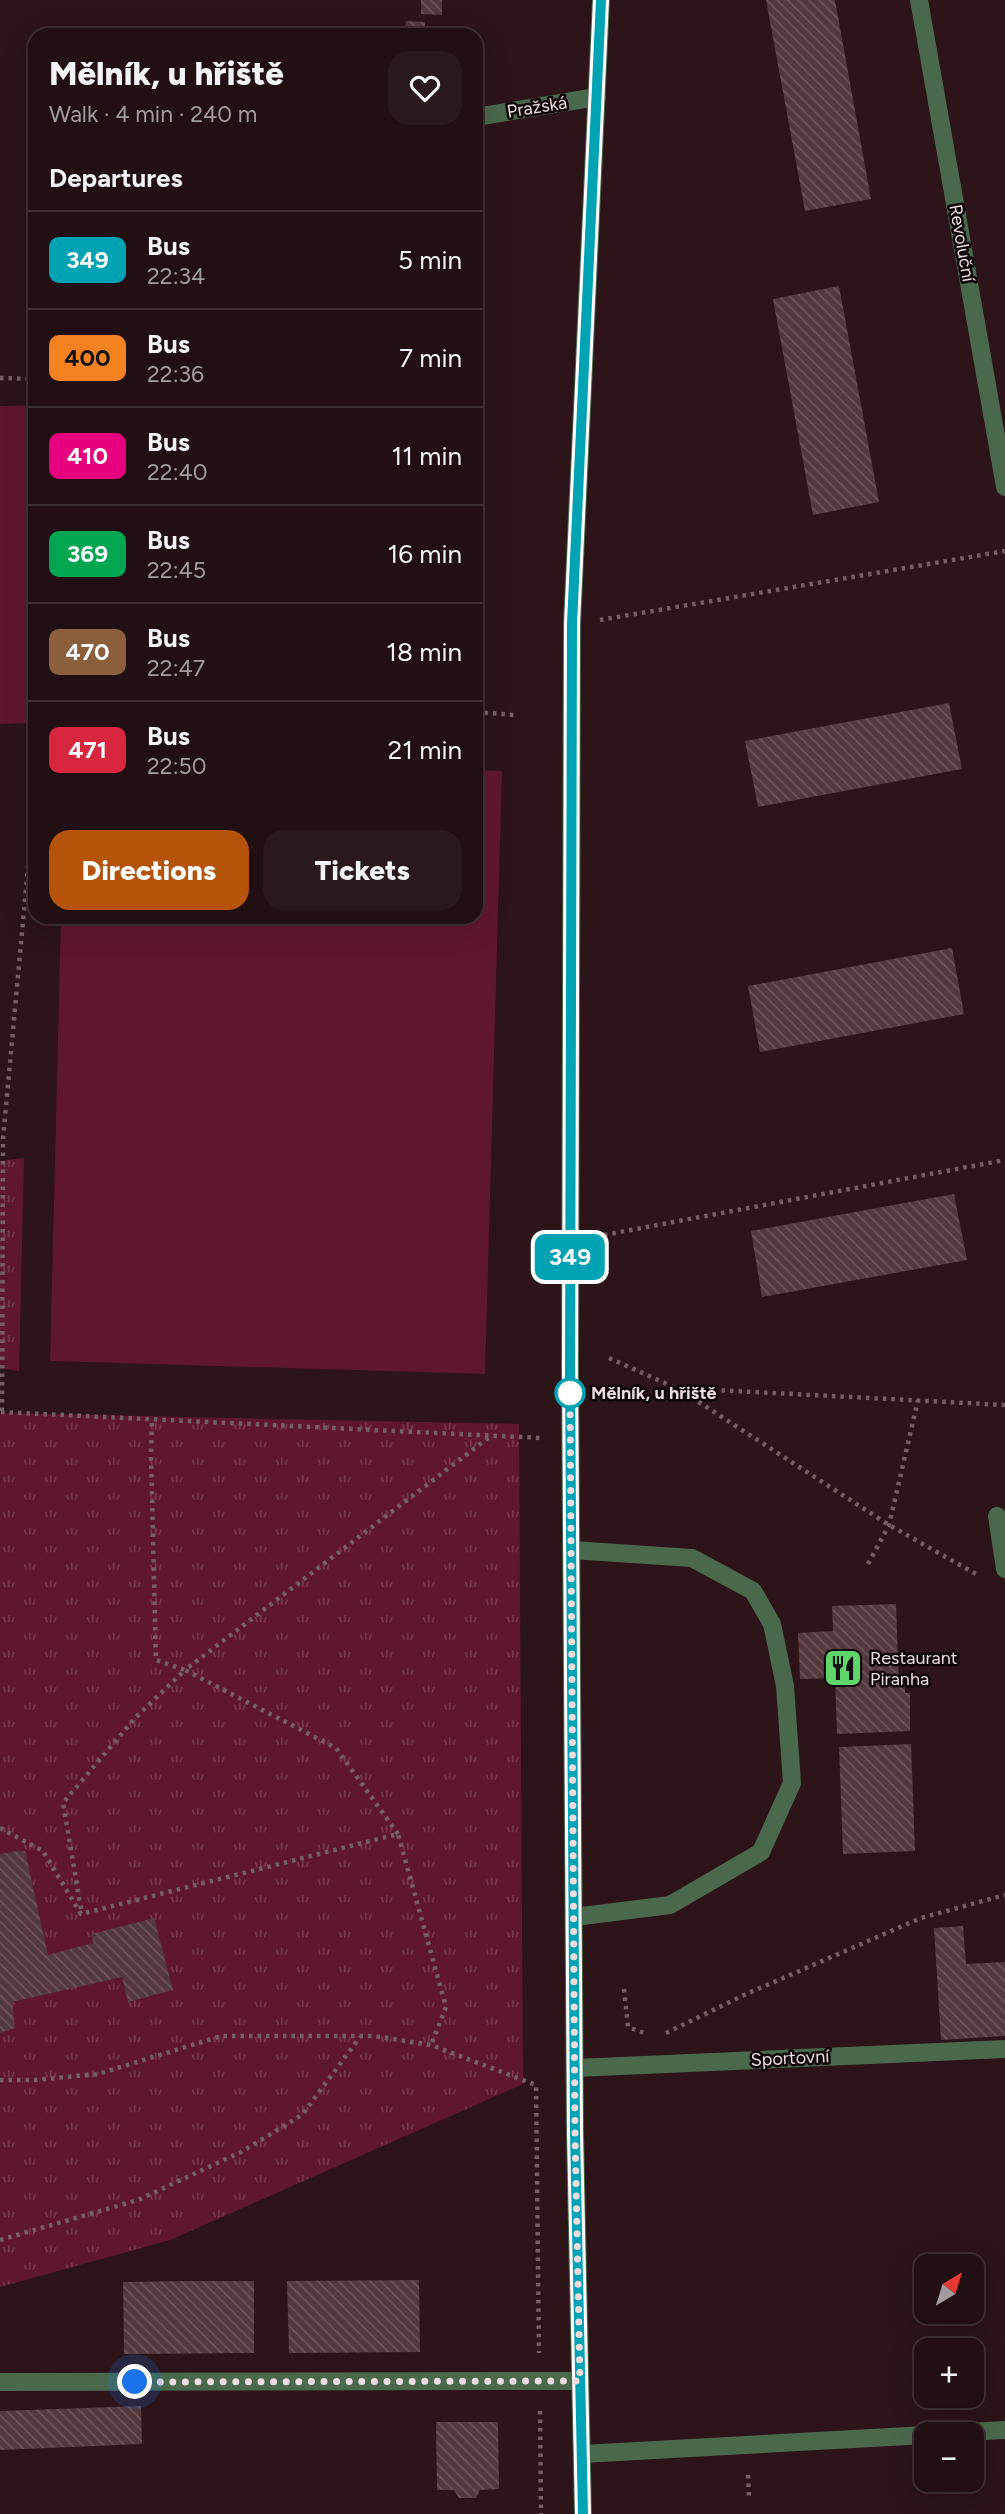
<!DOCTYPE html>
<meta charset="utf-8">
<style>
body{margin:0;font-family:Figtree,sans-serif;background:#29181c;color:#f1f3f6;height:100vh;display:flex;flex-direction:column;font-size:26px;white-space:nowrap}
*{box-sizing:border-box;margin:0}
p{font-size:23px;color:#a29ca0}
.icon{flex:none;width:38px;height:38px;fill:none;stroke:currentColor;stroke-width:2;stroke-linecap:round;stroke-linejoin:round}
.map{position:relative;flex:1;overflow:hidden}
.sheet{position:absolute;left:28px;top:28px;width:455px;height:896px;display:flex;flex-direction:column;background:#210f13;border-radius:21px;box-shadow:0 7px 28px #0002,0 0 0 2px #3e2f33}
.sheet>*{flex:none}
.badge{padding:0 14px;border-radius:10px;font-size:24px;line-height:46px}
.needle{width:46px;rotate:38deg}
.fabs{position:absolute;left:914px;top:2254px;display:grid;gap:14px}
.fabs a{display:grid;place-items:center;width:70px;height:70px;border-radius:14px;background:#210f13;box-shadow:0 7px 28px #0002,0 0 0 2px #3e2f33;font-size:35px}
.you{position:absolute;width:35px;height:35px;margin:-18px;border:5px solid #fff;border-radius:50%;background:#1a73e8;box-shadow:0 0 0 10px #1a73e833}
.map>.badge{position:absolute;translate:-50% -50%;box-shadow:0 0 0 4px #fff}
h2{padding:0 21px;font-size:26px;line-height:63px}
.round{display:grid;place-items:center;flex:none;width:74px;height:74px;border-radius:21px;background:#29181c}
.summary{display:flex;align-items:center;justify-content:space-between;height:119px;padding:0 21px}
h1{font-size:33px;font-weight:800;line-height:52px}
.cta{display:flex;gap:14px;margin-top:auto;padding:14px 21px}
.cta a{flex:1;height:80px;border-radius:21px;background:#b45309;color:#fff;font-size:28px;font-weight:800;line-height:80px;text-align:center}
.cta a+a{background:#29181c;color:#f1f3f6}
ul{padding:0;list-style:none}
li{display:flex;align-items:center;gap:21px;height:98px;padding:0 21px;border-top:2px solid #3e2f33}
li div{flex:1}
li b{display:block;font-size:26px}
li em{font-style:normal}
li .badge{min-width:77px;font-weight:700;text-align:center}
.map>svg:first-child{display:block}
</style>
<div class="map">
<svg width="1005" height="2514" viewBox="0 0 1005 2514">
<defs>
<pattern id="grass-tufts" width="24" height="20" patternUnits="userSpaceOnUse" patternTransform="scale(1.75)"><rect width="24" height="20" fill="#5f172c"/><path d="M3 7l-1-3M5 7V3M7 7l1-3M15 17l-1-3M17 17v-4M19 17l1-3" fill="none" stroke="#76384a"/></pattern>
<pattern id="building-back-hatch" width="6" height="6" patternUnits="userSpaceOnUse" patternTransform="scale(1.75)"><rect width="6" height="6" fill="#53383d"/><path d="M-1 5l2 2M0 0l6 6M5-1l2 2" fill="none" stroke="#6c5459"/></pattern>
</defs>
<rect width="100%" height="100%" fill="#2c1419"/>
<!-- grass -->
<path fill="url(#grass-tufts)" d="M24,1158L19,1371L0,1368V1161Z
M0,1413L519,1424L523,2084L170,2240L0,2287Z"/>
<!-- pitch -->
<path fill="#5f172c" d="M35,405V596L28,597L33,723L0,724V406Z
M476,770L502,771L485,1374L50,1361L61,917H476Z"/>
<!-- building -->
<path fill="url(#building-back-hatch)" d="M421,0H442V15L421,14Z
M766,0H835L871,199L805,211Z
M406,21L425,22V30L441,31V35H379L380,28L405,29Z
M353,28V35H248L247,29Z
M839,286L879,502L813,515L773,299Z
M949,703L962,769L758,807L745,741Z
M952,948L964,1014L760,1052L748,986Z
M954,1194L967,1260L762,1297L751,1231Z
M896,1604L899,1685H905V1693H910V1731L837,1734L835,1678L800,1679L798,1633L833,1631L832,1606Z
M911,1744L915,1851L843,1854L839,1747Z
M18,1851H25L48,1955L93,1943L92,1934L154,1918L173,1990L128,2002L122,1977L12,2002L15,2028L0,2033V1854Z
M963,1926L966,1964L1005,1962V2036L941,2040L934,1928Z
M419,2280L420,2352L289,2353L287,2281Z
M189,2281H254V2353L124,2354L123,2282Z
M141,2406L142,2444L0,2450V2411Z
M436,2422H498L499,2489L480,2490L476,2498H459L454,2490H437Z"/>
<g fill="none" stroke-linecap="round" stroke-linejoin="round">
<!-- path -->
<path stroke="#745e62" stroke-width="4.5" stroke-dasharray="3.5 5" stroke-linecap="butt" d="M0,378L35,379
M600,620L1005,551
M476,712L514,715
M604,1235L1005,1160
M609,1358L676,1388L1005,1405
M677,1388L889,1525L976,1574
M2,1411L3,1139L35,791
M1,1412L541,1438
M868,1564L889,1525L918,1400
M0,1828L43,1851L81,1914L398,1834L446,2007L431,2045
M398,1834L336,1748L185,1670L492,1435
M81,1909L63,1803L135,1718L185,1670L156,1660L151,1455L152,1419
M624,1989L628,2027L644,2033
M666,2033L744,1995L921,1918L1005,1895
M0,2080H35L98,2074L221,2036H374L431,2045L536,2085L539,2353
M0,2240L138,2200L241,2152L302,2115L360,2037
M540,2411L541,2514
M748,2475L749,2497"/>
<!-- lane -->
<path stroke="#4a684b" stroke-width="18" d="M572,1550L692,1558L753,1591L772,1624L785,1686L792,1783L761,1852L670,1905L574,1917
M932,2434L1005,2430
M582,2454L926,2435"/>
<!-- street -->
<path stroke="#4a684b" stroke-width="18" d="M919,0L1005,487
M476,117L597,97
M997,1516L1005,1569
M575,2068L1005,2049
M0,2382L580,2381
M583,2514L575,2133L570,1370L572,624L601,0"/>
</g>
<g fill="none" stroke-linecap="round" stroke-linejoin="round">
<!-- line casing -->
<g stroke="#fff" stroke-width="16">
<path id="line" d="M583,2514L575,2133L570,1370L572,624L601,0"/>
</g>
<!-- line -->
<use href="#line" stroke="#00a3b4" stroke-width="10"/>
<!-- walk -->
<path stroke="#eddcde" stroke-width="7" stroke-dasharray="0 12.6" d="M135,2382L580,2381L575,2133L570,1393"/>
</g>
<!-- icons -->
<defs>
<g id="restaurant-square" transform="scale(2.0125)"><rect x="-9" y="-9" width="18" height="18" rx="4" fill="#5fd56b" stroke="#0d0506"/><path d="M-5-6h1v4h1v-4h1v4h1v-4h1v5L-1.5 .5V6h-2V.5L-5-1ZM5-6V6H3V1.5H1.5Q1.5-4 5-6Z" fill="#111"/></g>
</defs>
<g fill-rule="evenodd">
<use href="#restaurant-square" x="843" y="1668"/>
</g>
<!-- markers -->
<circle fill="#fff" stroke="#00a3b4" stroke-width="3.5" cx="570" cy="1393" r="14"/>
<g text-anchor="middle" stroke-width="5" stroke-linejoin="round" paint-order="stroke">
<!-- street labels -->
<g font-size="18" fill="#eddcde" stroke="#0d0506">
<text transform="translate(537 107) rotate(-9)" y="6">Pražská</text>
<text transform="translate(962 243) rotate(80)" y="6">Revoluční</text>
<text transform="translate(790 2058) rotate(-3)" y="6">Sportovní</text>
</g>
<!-- stop labels -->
<g font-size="18" font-weight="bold" fill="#eddcde" stroke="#0d0506" text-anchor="start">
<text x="591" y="1399">Mělník, u hřiště</text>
</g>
<!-- poi labels -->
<g font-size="18" fill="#eddcde" stroke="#0d0506" text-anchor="start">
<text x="870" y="1664">Restaurant<tspan x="870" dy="21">Piranha</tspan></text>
</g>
</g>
</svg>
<div class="fabs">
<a><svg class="needle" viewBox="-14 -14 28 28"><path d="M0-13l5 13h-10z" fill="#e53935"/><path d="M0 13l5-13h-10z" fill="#a29ca0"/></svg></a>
<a>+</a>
<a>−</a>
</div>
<div class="you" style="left:135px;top:2382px"></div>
<b class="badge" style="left:570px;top:1257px;background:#00a3b4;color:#fff">349</b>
<section class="sheet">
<div class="summary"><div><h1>Mělník, u hřiště</h1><p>Walk · 4 min · 240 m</p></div><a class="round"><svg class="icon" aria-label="heart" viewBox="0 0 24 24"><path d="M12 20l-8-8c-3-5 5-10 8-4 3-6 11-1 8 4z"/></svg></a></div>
<h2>Departures</h2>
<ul>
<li><span class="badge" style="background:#00a3b4;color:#fff">349</span><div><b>Bus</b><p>22:34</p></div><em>5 min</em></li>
<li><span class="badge" style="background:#f58220;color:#111">400</span><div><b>Bus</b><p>22:36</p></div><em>7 min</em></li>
<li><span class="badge" style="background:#e6007e;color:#fff">410</span><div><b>Bus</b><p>22:40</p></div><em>11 min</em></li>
<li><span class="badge" style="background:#00a651;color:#fff">369</span><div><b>Bus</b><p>22:45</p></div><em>16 min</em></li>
<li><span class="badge" style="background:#8b5e3c;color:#fff">470</span><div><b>Bus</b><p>22:47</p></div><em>18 min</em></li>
<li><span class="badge" style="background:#d7263d;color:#fff">471</span><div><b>Bus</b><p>22:50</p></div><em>21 min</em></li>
</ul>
<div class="cta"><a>Directions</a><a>Tickets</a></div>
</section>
</div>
